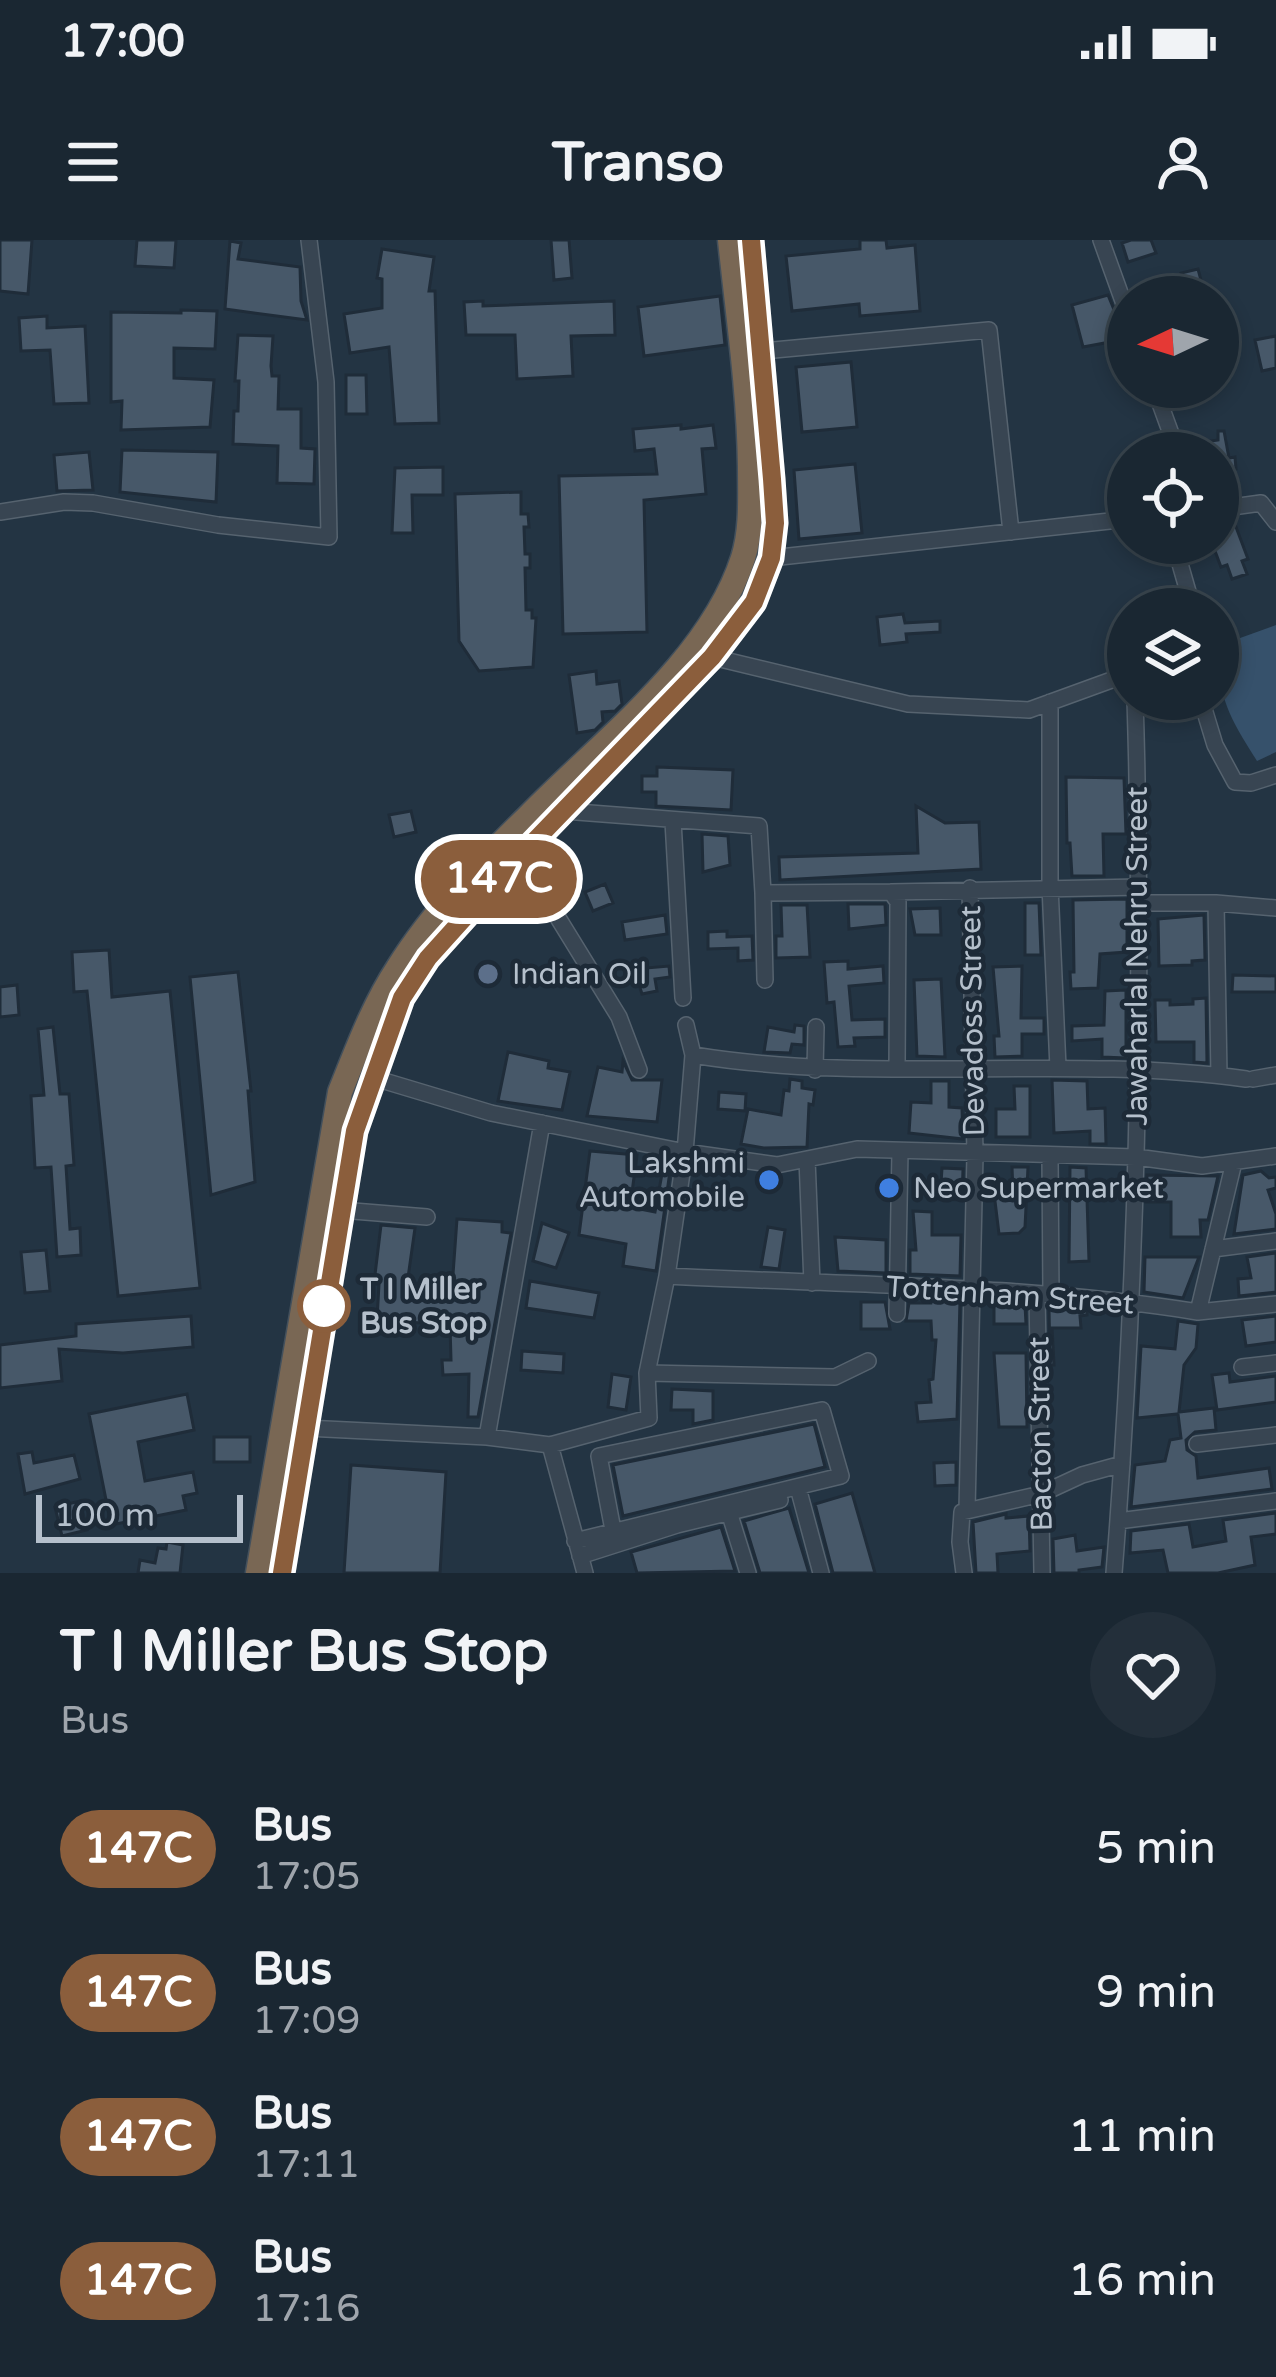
<!DOCTYPE html>
<style>
body{margin:0;font-family:"Varela Round",sans-serif;background:#232f3a;color:#f1f3f6;height:100vh;display:flex;flex-direction:column;font-size:45px;white-space:nowrap}
*{box-sizing:border-box;margin:0}
p{font-size:39px;color:#9fa5ac}
.icon{flex:none;width:66px;height:66px;fill:none;stroke:currentColor;stroke-width:2;stroke-linecap:round;stroke-linejoin:round}
.map{position:relative;height:1333px;overflow:hidden}
.drawer{display:flex;flex-direction:column;background:#1a2732;flex:1}
.drawer>*{flex:none}
.badge{padding:0 24px;border-radius:39px;font-size:42px;line-height:78px}
.needle{width:78px;rotate:266deg}
.buttons{position:absolute;left:1107px;top:36px;display:grid;gap:24px}
.buttons a{display:grid;place-items:center;width:132px;height:132px;border-radius:50%;background:#1a2732;box-shadow:0 6px 18px #0003,0 0 0 3px #38444d;font-size:60px}
.scale{position:absolute;left:36px;bottom:30px;width:207px;box-sizing:border-box;padding-left:12px;border:6px solid #b5c0cc;border-top:0;font-size:33px;line-height:42px;white-space:nowrap;color:#b5c0cc;-webkit-text-stroke:9px #1d2a37;paint-order:stroke}
.map>.badge{position:absolute;translate:-50% -50%;box-shadow:0 0 0 6px #fff}
.round{display:grid;place-items:center;flex:none;width:126px;height:126px;border-radius:63px;background:#232f3a}
.summary{display:flex;align-items:center;justify-content:space-between;height:204px;padding:0 60px}
h1{font-size:57px;font-weight:700;line-height:90px}
ul{padding:0;list-style:none}
li{display:flex;align-items:center;gap:36px;height:144px;padding:0 60px}
li div{flex:1}
li b{display:block;font-size:45px}
li em{font-style:normal}
li .badge{min-width:132px;font-weight:700;text-align:center}
.status{display:flex;justify-content:space-between;align-items:center;height:84px;padding:0 60px;background:#1a2732;direction:ltr}
.status svg{height:33px;fill:currentColor}
header{display:flex;justify-content:space-between;align-items:center;height:156px;padding:0 60px;background:#1a2732;font-size:54px;font-weight:700}
.map>svg:first-child{display:block}
</style>
<div class="status"><b>17:00</b><svg viewBox="0 0 49 12"><path d="M0 12V9h3v3zM5 12V6h3v6zM10 12V3h3v9zM15 12V0h3v12zM26 1h20v11H26zM47 4h2v5h-2z"/></svg></div>
<header><svg class="icon" aria-label="menu" viewBox="0 0 24 24"><path d="M4 6h16M4 12h16M4 18h16"/></svg>Transo<svg class="icon" aria-label="person" viewBox="0 0 24 24"><circle cx="12" cy="8" r="4"/><path d="M4 21q1-7 8-7t8 7"/></svg></header>
<div class="map">
<svg width="1276" height="1333" viewBox="0 0 1276 1333">
<rect width="100%" height="100%" fill="#233443"/>
<!-- water -->
<path fill="#36516b" d="M1276,385V512L1257,521C1229,477 1218,458 1218,406Z"/>
<!-- building -->
<path fill="#475869" stroke="#1f2c39" stroke-width="3" d="M0,0H32L28,54L0,51Z
M137,0H176L174,28L135,26Z
M551,0H569L572,38L554,40Z
M860,0H886L887,8L915,5L920,71L860,76L859,64L792,71L786,16L860,9Z
M1131,0H1151L1156,13L1128,22L1122,3Z
M230,1L241,3L238,19L300,27L301,61L307,80L225,69Z
M382,9L434,17L429,51H435L439,183L395,184L389,107L350,113L344,74L382,68V39L377,38Z
M1198,29L1205,55L1187,57L1181,33Z
M1108,55L1126,99L1083,107L1072,65Z
M720,56L725,105L644,116L638,67Z
M483,61V66L614,61L615,95L571,96L573,136L517,139L515,95H466L464,62Z
M181,70L217,71L215,109L174,108V138L214,140L210,187L121,190L122,161L111,162V72L181,73Z
M47,76V88L85,86L89,163L54,164L50,110L21,111L19,78Z
M238,95L273,96L271,126L272,136H279L278,169H301V208L315,209L314,244L277,243L278,206L233,204L234,171H238L239,141H235Z
M1276,96V128L1262,131L1255,100Z
M851,122L857,187L802,192L796,127Z
M346,135H366L367,174H346Z
M681,185V189L713,185L716,208L702,209L706,254L644,260L647,392L563,394L559,236L657,234L654,209L635,211L633,189Z
M1218,191H1224L1229,218L1235,217L1236,229L1218,232V213H1200L1198,203L1218,200Z
M122,210L218,212L216,262L120,252Z
M89,212L93,250L57,251L54,215Z
M855,224L862,293L799,299L794,230Z
M443,227V255H412L413,293H392L395,228Z
M521,252V274H528L529,287H524L525,314H530V328H525L526,370H532V378H536L533,427L479,431L459,401L455,254Z
M1233,279L1248,319L1242,321L1247,334L1232,339L1227,325L1221,327L1212,303H1218V281Z
M903,374L905,383L940,381V392L906,394L907,402L880,405L877,377Z
M596,431L597,444L619,441L622,464L615,471L602,472L603,482L595,490L577,493L569,435Z
M657,527L733,530L731,570L656,566V552H642V536H657Z
M1066,537L1124,538L1126,594H1103L1104,636H1072L1070,603H1067Z
M916,566L945,583L979,582L981,629L780,640L779,617L918,613Z
M411,571L416,592L394,597L389,575Z
M702,594L728,596L730,625L703,632Z
M605,644L613,663L593,671L585,652Z
M1127,659V712L1100,714L1098,748L1071,749L1070,732H1074L1073,660Z
M1025,663H1039L1041,715H1025Z
M848,664H885L886,685L849,689Z
M781,665H807L810,717L776,718V696H782Z
M940,668L941,695H915L910,669Z
M665,675L667,694L625,700L622,682Z
M1204,675L1205,720L1192,721V725L1159,726L1158,679Z
M727,691V697L752,696L753,720L738,721V708L708,709V692Z
M109,710L112,757L170,751L200,1048L118,1056L87,751L74,752L72,712Z
M848,721V729L883,726L884,743L849,746L852,780L885,779V797L854,798L855,806L838,807L834,762L827,763L824,722Z
M669,726L670,737L655,739L657,751L642,754L634,729Z
M1022,726L1021,778H1044V794H1022V816L995,817L994,796H999L993,727Z
M238,732L251,851H248L255,942L211,955L190,737Z
M1233,735L1276,736V752H1232Z
M941,739L945,817L917,816L914,740Z
M17,745L19,775L0,777V747Z
M1126,750V818L1102,817V799L1072,801V786L1104,785L1105,751Z
M1206,758L1207,823L1194,822V802H1156L1155,760H1170V765L1193,764V759Z
M795,785L804,786V805L792,804L790,813L764,812L768,787L794,792Z
M53,787L60,854H69L74,925L66,926L70,989L80,988L81,1015L57,1017L51,927L35,928L31,856L44,855L38,789Z
M508,812L549,821L548,828L570,832L562,870L498,861Z
M623,821L632,840H662L657,882L587,876L598,827L622,832Z
M790,839L802,841V848L815,850L813,865L809,864L807,907L764,908L741,904L748,869L781,875L784,850L789,851Z
M1052,840L1087,841L1088,869L1105,868L1106,904H1090V891L1054,893Z
M931,841H949V867L962,868L963,899L909,893L911,862L931,863Z
M1014,846H1030V897H996V869H1015Z
M719,852L746,854L745,871L718,869Z
M590,911L637,915L630,967L655,972L664,923L671,924L656,1031L623,1026L626,1004L579,995Z
M1012,927H1028L1025,987L1019,993L999,994L994,953H1013Z
M1070,927L1086,928L1089,1021L1069,1022Z
M942,928L963,929L962,960L940,959Z
M1261,931L1269,938L1276,937V948L1268,950L1276,974V989L1234,994L1243,935Z
M1147,935L1218,936L1208,980H1200L1201,997H1171V962H1146Z
M913,971L932,972V995H961L960,1036L910,1034V1010H916Z
M457,979L502,982V992L511,993L478,1177H468L469,1134L443,1135L442,1120H451L450,1085L377,1080L379,1044L374,1043L381,985L415,988L405,1059L451,1062Z
M542,983L569,993L556,1028L533,1021Z
M768,987L785,990L779,1029L761,1027Z
M835,997L886,1000V1033L838,1031Z
M46,1010L50,1051L25,1053L21,1012Z
M1276,1013V1052L1239,1056L1238,1039L1251,1038L1247,1017Z
M1145,1017H1199L1183,1058L1144,1052Z
M530,1041L599,1053L594,1078L526,1068Z
M932,1059L960,1060L957,1179L918,1182L916,1163L931,1162L929,1140L933,1139L936,1100H932L931,1081H906L909,1063H931Z
M861,1062H885L890,1089H861Z
M994,1062L1025,1065L1026,1084H994Z
M1049,1068L1087,1070V1075L1080,1076L1081,1088H1052L1054,1125H1050Z
M191,1076L193,1107L123,1113L59,1109L62,1141L0,1148V1105L76,1096V1084Z
M1276,1076V1102L1246,1106L1242,1080Z
M1178,1081L1198,1084L1196,1108L1184,1125L1179,1172L1214,1168L1216,1190L1195,1192L1186,1200L1187,1210L1196,1216L1198,1238L1269,1228L1272,1249L1131,1267L1135,1225L1165,1221L1170,1200L1181,1198L1178,1174L1137,1178L1141,1106L1175,1109Z
M522,1111L564,1114L563,1133L521,1130Z
M994,1113H1026L1027,1187H999Z
M1229,1133L1230,1142L1276,1136V1162L1217,1170L1212,1135Z
M612,1134L631,1137L626,1170L608,1167Z
M672,1149L713,1151V1180L693,1184V1170H671Z
M187,1154L194,1190L138,1202L145,1241L193,1232L197,1253L183,1256L186,1270L111,1285L89,1174Z
M814,1184L825,1227L623,1276L613,1225Z
M214,1197H250V1222H214Z
M32,1212L34,1223L74,1215L80,1239L25,1254L18,1214Z
M956,1222V1245L935,1246L934,1223Z
M351,1225L446,1232L440,1333H344Z
M852,1253L875,1333H833L815,1264Z
M80,1261L87,1290L62,1296L55,1267Z
M789,1268L809,1333H760L744,1281Z
M1276,1273V1294L1251,1297L1255,1325L1218,1333H1168L1163,1310L1130,1313L1131,1291L1189,1284L1193,1307L1226,1301L1223,1280Z
M1006,1274V1278L1029,1276L1030,1311L997,1314L998,1333H976L973,1282Z
M721,1287L735,1331L637,1333L631,1312Z
M1075,1295L1077,1311L1104,1307L1102,1327L1079,1330V1333H1054L1053,1299Z
M167,1302L183,1305L180,1333H138L140,1320L155,1323L158,1308L166,1309Z"/>
<g fill="none" stroke-linecap="round" stroke-linejoin="round">
<!-- minor casing -->
<g stroke="#56636f" stroke-width="18">
<path id="minor" d="M1101,0L1128,75
M763,111L989,90L1011,292
M1154,147L1178,213
M1218,269L1261,263L1276,282
M0,272L64,262L93,263L218,285L329,297L326,142L309,0
M1174,303L1193,369
M771,318L1128,279
M712,417L908,464L1029,470L1128,434
M1201,459L1215,505L1235,542L1251,543L1276,535
M1050,462V646L1058,828
M564,571L759,586L763,653L891,652L898,662L897,829
M673,581L683,758
M520,616L619,777L639,830
M891,652L1140,647
M763,653L765,740
M1141,663H1216L1276,668
M1216,663L1219,835
M693,815C876,845 1062,814 1246,839
M815,830L816,787
M371,837L491,873L685,912L777,925L857,909L1136,917L1202,926L1276,916
M1253,839L1276,835
M1050,916L1051,1056
M807,919L812,1043
M341,970L427,977
M1213,1009L1276,1001
M667,1036C843,1045 1023,1044 1198,1072L1234,922
M1037,1054L1042,1333
M1198,1072L1276,1064
M897,1074L900,911
M1242,1127L1276,1123
M647,1133L835,1137L868,1121
M306,1188L487,1197L550,1205L649,1178L647,1133L667,1036L685,912L693,815L686,785
M487,1197L542,883
M1197,1204L1276,1195
M550,1205L585,1333
M800,1255L821,1333
M967,1270L975,915L970,648
M729,1272L748,1333
M1118,1281L1276,1261
M575,1301L841,1236L822,1170L599,1216L613,1290
M580,1316L677,1285L780,1260
M964,1333L960,1302L962,1272L1041,1254L1082,1235L1122,1224
M1114,1333C1137,1042 1144,751 1135,459"/>
</g>
<!-- highway casing -->
<g stroke="#43505c" stroke-width="27">
<path id="highway" d="M258,1333L340,852C357,810 373,766 398,728C433,672 482,622 529,576C602,501 710,421 743,318C752,289 750,257 750,227C749,151 738,76 730,0
M282,1333L355,891L402,758L428,718L520,616L712,417L754,361L771,318L775,283L772,239L751,0"/>
</g>
<!-- minor -->
<use href="#minor" stroke="#384552" stroke-width="15"/>
<!-- highway -->
<use href="#highway" stroke="#796754" stroke-width="24"/>
<!-- rail -->
<path stroke="#5a6a79" stroke-width="4.5" stroke-dasharray="12 12" stroke-linecap="butt" d="M274,1333L339,940L371,827L405,745L425,714L492,638L711,409L749,360L766,313L769,266L754,0"/>
</g>
<g fill="none" stroke-linecap="round" stroke-linejoin="round">
<!-- line casing -->
<g stroke="#fff" stroke-width="27">
<path id="line" d="M282,1333L355,891L402,758L428,718L520,616L712,417L754,362L771,318L775,283L772,239L751,0"/>
</g>
<!-- line -->
<use href="#line" stroke="#8b5e3c" stroke-width="18"/>
</g>
<!-- markers -->
<circle fill="#5c6f8a" stroke="#1d2a37" stroke-width="4.5" cx="488" cy="734" r="12"/>
<g fill="#3f7fe0" stroke="#1d2a37" stroke-width="4.5">
<circle cx="769" cy="940" r="12"/>
<circle cx="889" cy="948" r="12"/>
</g>
<circle fill="#fff" stroke="#8b5e3c" stroke-width="6" cx="324" cy="1066" r="24"/>
<g text-anchor="middle" stroke-width="9" stroke-linejoin="round" paint-order="stroke">
<!-- street labels -->
<g font-size="30" fill="#b5c0cc" stroke="#1d2a37">
<text transform="translate(1137 716) rotate(-90)" y="10">Jawaharlal Nehru Street</text>
<text transform="translate(972 781) rotate(-91)" y="10">Devadoss Street</text>
<text transform="translate(1010 1055) rotate(4)" y="10">Tottenham Street</text>
<text transform="translate(1040 1194) rotate(-91)" y="10">Bacton Street</text>
</g>
<!-- poi labels -->
<g font-size="30" fill="#b5c0cc" stroke="#1d2a37" text-anchor="start">
<text x="512" y="744">Indian Oil</text>
<text x="745" y="933" text-anchor="end">Lakshmi<tspan x="745" dy="34">Automobile</tspan></text>
<text x="913" y="958">Neo Supermarket</text>
</g>
<!-- stop labels -->
<g font-size="30" font-weight="bold" fill="#b5c0cc" stroke="#1d2a37" text-anchor="start">
<text x="360" y="1059">T I Miller<tspan x="360" dy="34">Bus Stop</tspan></text>
</g>
</g>
</svg>
<div class="buttons">
<a><svg class="needle" viewBox="-14 -14 28 28"><path d="M0-13l5 13h-10z" fill="#e53935"/><path d="M0 13l5-13h-10z" fill="#9fa5ac"/></svg></a>
<a><svg class="icon" aria-label="locate" viewBox="0 0 24 24"><circle cx="12" cy="12" r="6"/><path d="M12 2v4M12 18v4M2 12h4M18 12h4"/></svg></a>
<a><svg class="icon" aria-label="layers" viewBox="0 0 24 24"><path d="M12 4l9 5-9 5-9-5zM3 14l9 5 9-5"/></svg></a>
</div>
<div class="scale">100 m</div>
<b class="badge" style="left:499px;top:639px;background:#8b5e3c;color:#fff">147C</b>
</div>
<section class="drawer">
<div class="summary"><div><h1>T I Miller Bus Stop</h1><p>Bus</p></div><a class="round"><svg class="icon" aria-label="heart" viewBox="0 0 24 24"><path d="M12 20l-8-8c-3-5 5-10 8-4 3-6 11-1 8 4z"/></svg></a></div>
<ul>
<li><span class="badge" style="background:#8b5e3c;color:#fff">147C</span><div><b>Bus</b><p>17:05</p></div><em>5 min</em></li>
<li><span class="badge" style="background:#8b5e3c;color:#fff">147C</span><div><b>Bus</b><p>17:09</p></div><em>9 min</em></li>
<li><span class="badge" style="background:#8b5e3c;color:#fff">147C</span><div><b>Bus</b><p>17:11</p></div><em>11 min</em></li>
<li><span class="badge" style="background:#8b5e3c;color:#fff">147C</span><div><b>Bus</b><p>17:16</p></div><em>16 min</em></li>
</ul>
</section>
